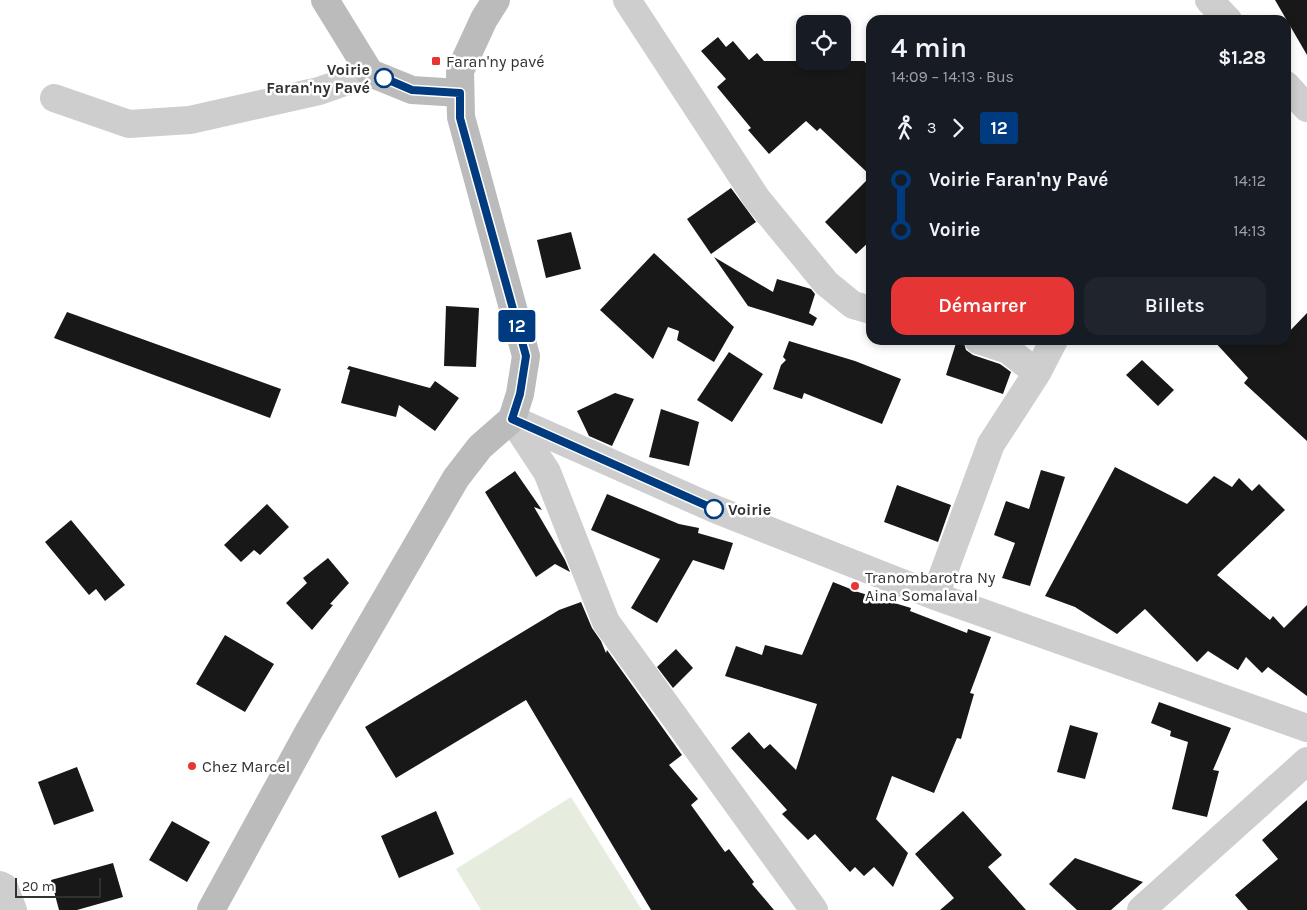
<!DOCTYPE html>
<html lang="fr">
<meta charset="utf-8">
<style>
body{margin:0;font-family:Karla,sans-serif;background:#20242c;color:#f1f3f6;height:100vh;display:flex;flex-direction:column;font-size:19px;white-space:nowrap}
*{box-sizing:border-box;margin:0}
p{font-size:16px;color:#9ea1a6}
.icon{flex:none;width:28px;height:28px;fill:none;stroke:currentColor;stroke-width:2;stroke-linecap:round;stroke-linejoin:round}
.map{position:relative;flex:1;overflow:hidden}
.side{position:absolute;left:866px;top:15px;width:425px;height:330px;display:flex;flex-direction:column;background:#171b24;border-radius:15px;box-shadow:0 2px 8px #0003}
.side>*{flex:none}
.badge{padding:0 10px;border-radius:4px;font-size:18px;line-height:32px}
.tools{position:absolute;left:796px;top:15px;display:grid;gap:10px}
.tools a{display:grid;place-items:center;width:55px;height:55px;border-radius:10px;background:#171b24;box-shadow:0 2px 8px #0003;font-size:25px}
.scale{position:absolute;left:15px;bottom:12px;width:86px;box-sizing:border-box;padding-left:5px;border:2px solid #313131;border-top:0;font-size:14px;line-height:18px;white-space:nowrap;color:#313131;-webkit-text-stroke:4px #fff;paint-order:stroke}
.map>.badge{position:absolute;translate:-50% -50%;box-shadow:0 0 0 2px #fff}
.legs{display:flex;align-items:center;gap:8px;height:55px;padding:0 25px;font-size:16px}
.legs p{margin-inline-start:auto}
.summary{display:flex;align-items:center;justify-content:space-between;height:85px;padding:0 25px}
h1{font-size:28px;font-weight:600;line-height:38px}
.action{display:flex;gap:10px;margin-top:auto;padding:10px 25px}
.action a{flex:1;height:58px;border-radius:15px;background:#e53635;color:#fff;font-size:20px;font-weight:600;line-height:58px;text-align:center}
.action a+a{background:#20242c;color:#f1f3f6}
ul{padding:0 25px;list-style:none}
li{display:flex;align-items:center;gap:18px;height:50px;font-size:19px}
li i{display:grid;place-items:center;width:8px;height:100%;margin:0 6px;background:currentColor}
li i::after{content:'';width:12px;height:12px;margin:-6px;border:4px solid;border-radius:50%;background:#171b24}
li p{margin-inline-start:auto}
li:first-child i{background:linear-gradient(#0000 50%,currentColor 0)}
li:last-child i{background:linear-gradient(currentColor 50%,#0000 0)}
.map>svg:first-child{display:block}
</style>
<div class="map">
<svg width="1307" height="910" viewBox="0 0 1307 910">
<rect width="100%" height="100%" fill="#fff"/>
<!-- green -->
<path fill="#e6eddf" d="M571,797L642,910H481L456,869Z"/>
<!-- building -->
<path fill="#181818" d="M1275,0H1307V55Z
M718,37L726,47L733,41L749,60L757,53L764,61H864L871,69V176L820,128L817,131L806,121L769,154L748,130L751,128L717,87L726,79L701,51Z
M871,176V240L856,254L825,222Z
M731,188L756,222L711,254L687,219Z
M571,232L581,269L546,278L537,240Z
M654,253L734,327L714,362L677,340L679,331L668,327L653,359L600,310Z
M714,257L773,292L777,279L811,289L815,294L809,313L817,318L813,326L748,306Z
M446,306L479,308L476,367L444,366Z
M67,312L281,389L270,418L54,338Z
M1307,313V441L1244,383L1248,378L1213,340H1286V335Z
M957,340H963L966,350L973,355L1000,364L1011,372L1003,394L946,375Z
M789,341L855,361L901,379L882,424L804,393L802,399L773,389L781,365L786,360L783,357Z
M729,352L763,374L732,422L697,400Z
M1142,360L1174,390L1158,406L1126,375Z
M349,366L430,388L435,381L459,398L435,431L399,405L396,417L341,403L350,370L347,369Z
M615,393L634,399L612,446L589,436L577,411Z
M661,409L699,422L689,466L649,457Z
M1115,467L1187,504L1214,476L1232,487L1239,478L1252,491L1259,484L1285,510L1217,575L1270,620L1273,616L1284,628L1307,605V696L1268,667L1262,673L1246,657L1238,670L1208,651L1197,662L1145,609L1117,634L1075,607L1045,596Z
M1041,470L1065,477L1030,586L1002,578L1015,543L994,535L1006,501L1029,509Z
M515,471L542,510L534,507L565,560L570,572L555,564L536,577L485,492Z
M897,485L951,505L938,542L884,522Z
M607,494L679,524L699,528L698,533L733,543L724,570L693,560L657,623L631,608L660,559L591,530Z
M267,504L289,527L260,555L254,550L241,562L224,545Z
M71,520L125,585L105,601L96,589L89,595L45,542Z
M328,558L349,583L330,604L333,605L312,630L286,603L307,583L303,578Z
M833,582L858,592L911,608L910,611L967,633L968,629L991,637L970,693L974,694L961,739L957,738L934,793L892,776L876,819L908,853L893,887L874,867L864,876L855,867L850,872L815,834L808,840L782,814L787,810L731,748L749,732L764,749L770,744L796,770L817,704L725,676L736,646L762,655L765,645L802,655Z
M581,602L592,628L601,641L606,653L607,650L682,755L669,765L698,799L691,805L725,852L729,849L754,882L752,884L774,910H651L526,700L396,778L365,727L559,610Z
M225,635L274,664L245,712L196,684Z
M676,649L693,668L673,688L657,667Z
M1159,702L1231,728L1213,770L1219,771L1207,817L1172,809L1188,742L1170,736L1171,731L1151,723Z
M1070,725L1098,733L1085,779L1057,772Z
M77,767L94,811L54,825L38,782Z
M1307,800V910H1248L1235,895L1278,859L1262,840Z
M436,811L454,854L399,878L381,836Z
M963,811L1002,855L988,867L1026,910H940L954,898L915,854Z
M172,821L210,842L187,882L149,860Z
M1075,858L1143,882L1111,910H1077L1049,884Z
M113,863L123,897L77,910H59L51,880Z"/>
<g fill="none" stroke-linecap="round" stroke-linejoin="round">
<!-- minor -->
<path stroke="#cecece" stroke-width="28" d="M627,0L757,199L826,283L853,305L871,310
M54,98L129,124L190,120L319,91L370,73
M978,340L1008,350L1037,373
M512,419L717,510L935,596L1307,728
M512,419L547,472L606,622L814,910
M935,596L991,444L1037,373L1054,340
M0,885L4,887L13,910
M1141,910L1307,761"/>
<!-- tertiary -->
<path stroke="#cecece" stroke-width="28" d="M1209,0L1228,20
M1286,85L1307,108"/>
<!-- secondary -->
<path stroke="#bbb" stroke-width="28" d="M325,0L370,73L412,90L460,93
M211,910L309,731L456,478L480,447L512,419L520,394L526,356L461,117L460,71L484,19L496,0"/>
</g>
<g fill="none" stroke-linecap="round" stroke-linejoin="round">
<!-- line-1 casing -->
<g stroke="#fff" stroke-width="11">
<path id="line-1" d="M384,78L412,90L460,93V118L526,356L520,394L512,419L714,509"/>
</g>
<!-- line-1 -->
<use href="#line-1" stroke="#003b80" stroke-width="8"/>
</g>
<!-- markers -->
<g fill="#e53635" stroke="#fff" stroke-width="2">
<rect x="431" y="56" width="10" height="10" rx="2.5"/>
<circle cx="855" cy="586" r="5"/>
<circle cx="192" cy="766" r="5"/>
</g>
<g fill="#fff" stroke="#003b80" stroke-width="2.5">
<circle cx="384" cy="78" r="9"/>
<circle cx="714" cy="509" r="9"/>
</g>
<g text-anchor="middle" stroke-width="5" stroke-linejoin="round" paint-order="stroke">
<!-- poi labels -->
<g font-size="16" fill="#313131" stroke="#fff" text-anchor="start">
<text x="446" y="67">Faran'ny pavé</text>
<text x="865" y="583">Tranombarotra Ny<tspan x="865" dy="18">Aina Somalaval</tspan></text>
<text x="202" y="772">Chez Marcel</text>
</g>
<!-- stop labels -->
<g font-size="16" font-weight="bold" fill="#313131" stroke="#fff" text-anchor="end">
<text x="370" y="75">Voirie<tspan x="370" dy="18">Faran'ny Pavé</tspan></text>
<text x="728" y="515" text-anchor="start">Voirie</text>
</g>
</g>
</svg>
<div class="tools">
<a><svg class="icon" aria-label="locate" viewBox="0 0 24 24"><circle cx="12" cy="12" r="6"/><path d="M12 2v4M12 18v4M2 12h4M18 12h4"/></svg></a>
</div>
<div class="scale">20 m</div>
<b class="badge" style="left:517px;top:326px;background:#003b80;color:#fff">12</b>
<section class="side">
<div class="summary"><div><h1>4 min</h1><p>14:09 – 14:13 · Bus</p></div><b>$1.28</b></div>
<div class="legs"><svg class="icon" aria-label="walk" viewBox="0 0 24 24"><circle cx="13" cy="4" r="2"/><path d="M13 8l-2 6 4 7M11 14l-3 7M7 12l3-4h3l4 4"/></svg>3<svg class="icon" aria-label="forward" viewBox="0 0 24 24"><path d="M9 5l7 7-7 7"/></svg><b class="badge" style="background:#003b80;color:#fff">12</b></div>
<ul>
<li><i style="color:#003b80"></i><b>Voirie Faran'ny Pavé</b><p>14:12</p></li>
<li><i style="color:#003b80"></i><b>Voirie</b><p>14:13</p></li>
</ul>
<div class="action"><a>Démarrer</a><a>Billets</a></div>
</section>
</div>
